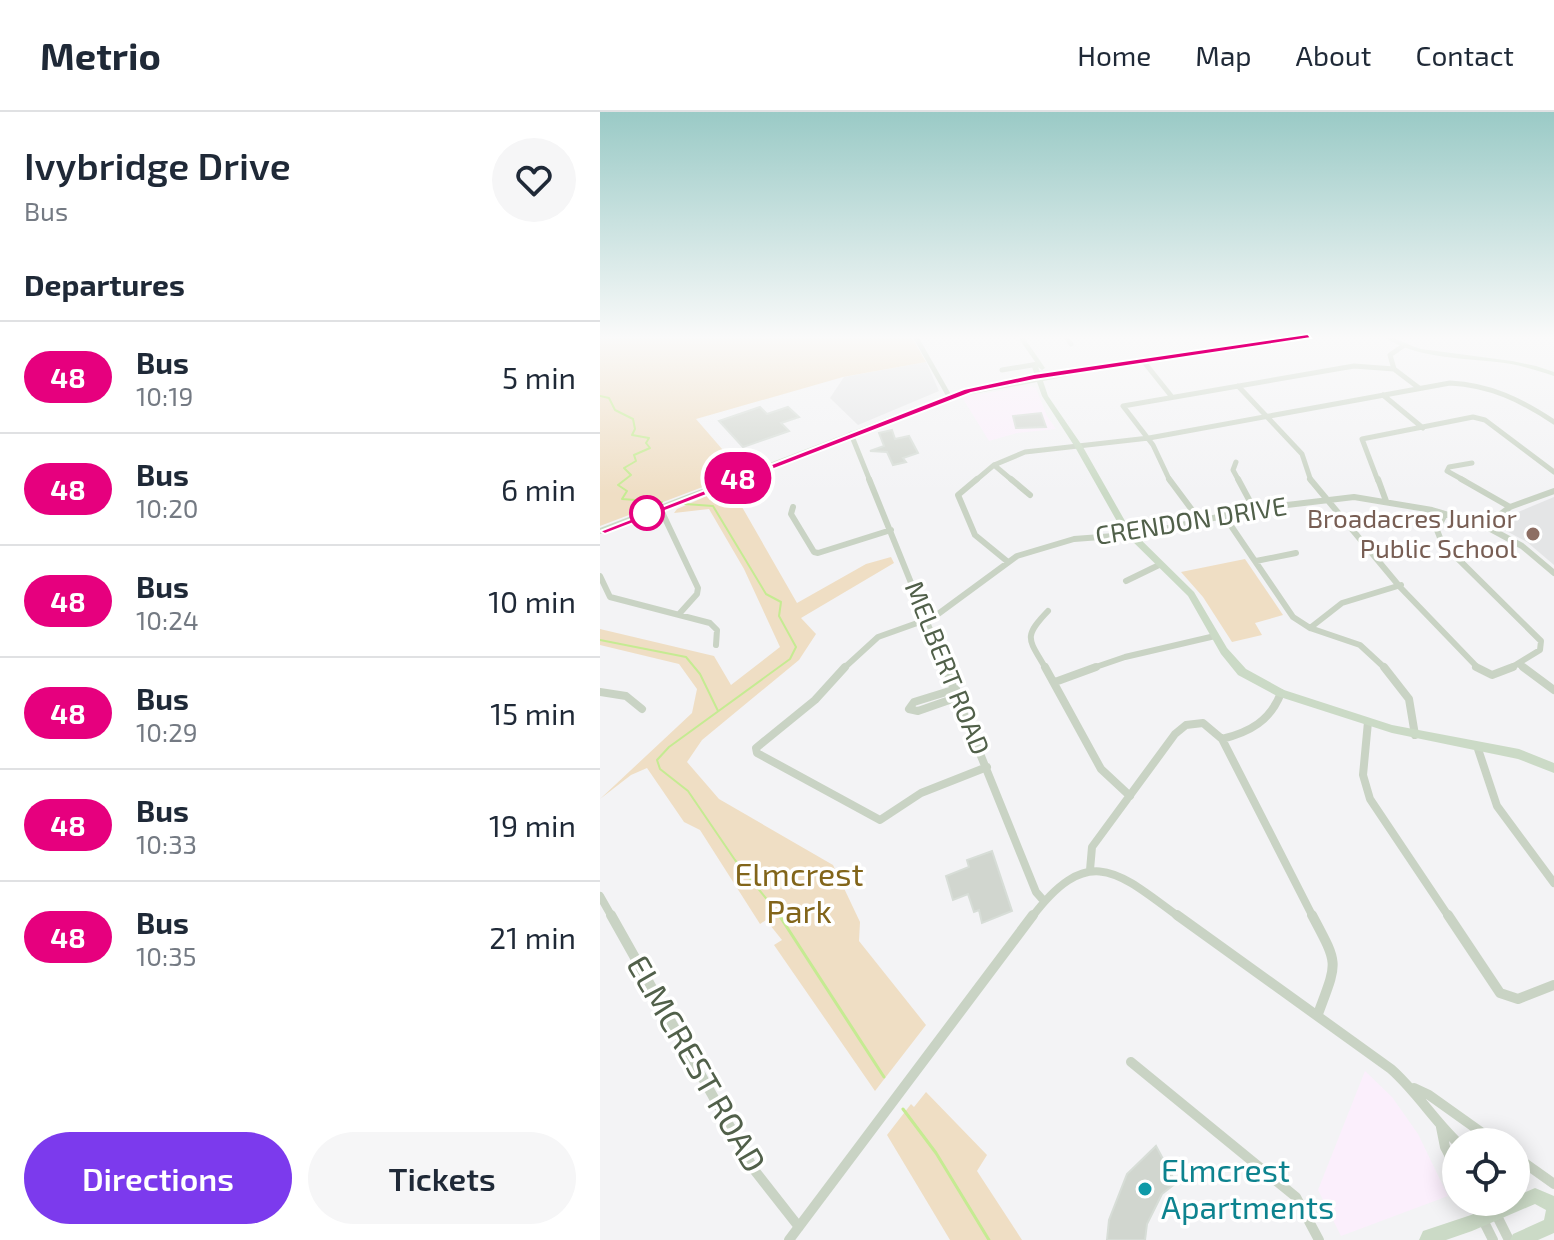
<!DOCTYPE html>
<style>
body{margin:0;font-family:"Exo 2",sans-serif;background:#f6f6f7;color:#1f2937;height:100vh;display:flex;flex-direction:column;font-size:30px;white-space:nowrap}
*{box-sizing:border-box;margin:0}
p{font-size:26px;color:#747a83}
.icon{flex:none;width:44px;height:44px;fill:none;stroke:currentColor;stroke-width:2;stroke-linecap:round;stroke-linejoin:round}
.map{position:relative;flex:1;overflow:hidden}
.sheet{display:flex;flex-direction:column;background:#fff;width:600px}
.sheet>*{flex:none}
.badge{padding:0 16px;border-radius:26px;font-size:28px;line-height:52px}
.fabs{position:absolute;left:842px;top:1016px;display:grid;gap:16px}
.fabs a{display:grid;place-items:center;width:88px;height:88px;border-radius:50%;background:#fff;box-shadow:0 4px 20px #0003;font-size:40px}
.map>.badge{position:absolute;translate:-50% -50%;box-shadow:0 0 0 4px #fff}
h2{padding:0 24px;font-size:30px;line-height:72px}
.round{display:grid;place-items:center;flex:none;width:84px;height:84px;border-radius:42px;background:#f6f6f7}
.overview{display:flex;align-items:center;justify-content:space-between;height:136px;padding:0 24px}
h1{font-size:38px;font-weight:600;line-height:60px}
.primary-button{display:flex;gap:16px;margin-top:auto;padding:16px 24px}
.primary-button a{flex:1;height:92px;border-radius:48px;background:#7c3aed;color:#fff;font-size:32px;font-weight:600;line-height:92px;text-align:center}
.primary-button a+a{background:#f6f6f7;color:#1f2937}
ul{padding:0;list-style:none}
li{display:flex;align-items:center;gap:24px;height:112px;padding:0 24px;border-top:2px solid #e0e1e3}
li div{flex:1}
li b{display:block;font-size:30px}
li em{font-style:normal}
li .badge{min-width:88px;font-weight:700;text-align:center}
header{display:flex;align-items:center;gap:48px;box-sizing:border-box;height:112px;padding:0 40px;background:#fff;border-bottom:2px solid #e0e1e3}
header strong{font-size:38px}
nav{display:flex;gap:44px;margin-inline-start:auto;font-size:28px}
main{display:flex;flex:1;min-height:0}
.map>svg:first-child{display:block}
</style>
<header>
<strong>Metrio</strong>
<nav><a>Home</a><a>Map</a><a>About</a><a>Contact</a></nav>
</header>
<main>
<section class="sheet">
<div class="overview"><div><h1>Ivybridge Drive</h1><p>Bus</p></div><a class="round"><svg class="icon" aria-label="heart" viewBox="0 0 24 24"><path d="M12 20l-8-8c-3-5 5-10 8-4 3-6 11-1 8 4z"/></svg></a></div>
<h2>Departures</h2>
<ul>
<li><span class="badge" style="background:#e6007e;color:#fff">48</span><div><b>Bus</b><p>10:19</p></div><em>5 min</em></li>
<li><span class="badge" style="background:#e6007e;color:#fff">48</span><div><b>Bus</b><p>10:20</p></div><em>6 min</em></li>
<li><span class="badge" style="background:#e6007e;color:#fff">48</span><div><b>Bus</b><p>10:24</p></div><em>10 min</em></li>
<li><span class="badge" style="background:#e6007e;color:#fff">48</span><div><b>Bus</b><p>10:29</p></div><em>15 min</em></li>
<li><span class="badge" style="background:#e6007e;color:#fff">48</span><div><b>Bus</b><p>10:33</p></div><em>19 min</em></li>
<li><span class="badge" style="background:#e6007e;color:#fff">48</span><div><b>Bus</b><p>10:35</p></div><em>21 min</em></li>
</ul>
<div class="primary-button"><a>Directions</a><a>Tickets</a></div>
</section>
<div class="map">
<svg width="954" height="1128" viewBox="0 0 954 1128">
<rect width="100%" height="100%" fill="#f3f3f5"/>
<!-- commercial -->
<path fill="#fbeffc" d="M430,274L436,276L447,304L456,317L417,321L389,329L362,285Z
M765,959L792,985L818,1022L848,1084L741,1124L718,1078Z"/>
<!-- education -->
<path fill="#e4e5e6" d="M326,250L339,279L258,313L230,286L244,265Z
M954,385V453L927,430L897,414L911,403Z"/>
<!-- green -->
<path fill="#efdec4" d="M0,224H311L326,250L243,265L96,307L142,360L0,414Z
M130,374L197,491L266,452L291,445L294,451L201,506L216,522L199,548L102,628L87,650L119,687L233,753L260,810L259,829L326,913L275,979L174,833L182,828L166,808L160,812L100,718L84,710L47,656L31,663L0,687L92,601L97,577L79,552L0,533V517L114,544L131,573L180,535L144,457L109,397L74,401L77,397Z
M645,447L683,503L655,511L662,523L632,530L603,485L581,460Z
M326,980L387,1043L377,1059L422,1128H350L287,1023L311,992L314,995Z"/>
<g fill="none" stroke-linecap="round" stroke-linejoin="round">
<!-- stream-far1 -->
<path stroke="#c5eb92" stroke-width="2" d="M0,284L9,286L15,298L33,307L35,317L32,323L49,326L46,331L50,336L34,343L36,349L24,356L31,363L18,373L27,379L22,387L62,390
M85,392L113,394L166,482L181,490L179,504L196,535L190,547L69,635L57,648L60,657L88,679L135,748L181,805
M0,528L86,545L100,562L118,599"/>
<!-- stream -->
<path stroke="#c5eb92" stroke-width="3" d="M179,803L284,965
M303,997L336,1041L389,1128"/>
</g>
<!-- building -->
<path fill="#d1d6cf" stroke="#d7ddd7" stroke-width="2" d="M160,295L167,302L188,295L199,305L181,311L189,319L143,335L119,309Z
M441,301L446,315L416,316L413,304Z
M292,318L295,327L309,324L318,341L303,346L306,350L293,353L287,340L270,339L284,334L279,321Z
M392,739L412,799L382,811L379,798L374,800L368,782L353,788L346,764L369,755L367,748Z
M556,1034L576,1071L562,1082L547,1112L545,1128H507L509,1108L527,1062Z"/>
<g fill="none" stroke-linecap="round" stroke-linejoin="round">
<!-- street-far3 -->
<path stroke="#c9d3c4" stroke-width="5" d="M315,224L349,284
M466,224L471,232
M803,234L790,243L794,257L819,276
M544,250L572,285
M402,258L438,252
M638,274L702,342L711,369
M783,283L823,316
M251,322L270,369
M636,350L633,358L639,369
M394,353L413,369
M375,369L394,353L425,340L549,326L850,271C890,273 921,288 954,310
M570,369L553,333L523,294L754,254L794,257
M778,369L762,327L873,305L885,308L954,360
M865,369L847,359L849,355L872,351"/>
<!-- street-far2 -->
<path stroke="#c9d3c4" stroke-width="6" d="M269,367L346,557
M377,367L358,383L375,423L408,450
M411,367L430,383
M569,367L601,410
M638,367L654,397
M710,367L800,475L879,557
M778,367L786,389
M861,367L910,395
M193,395L191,402L214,440L218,441L291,418
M60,396L98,476L97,482L80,501
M845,402L837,418L842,431L941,529L940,538L909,557
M625,405L693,505L710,516L760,533L786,557
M885,414L910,395L954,379
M656,449L696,441
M0,464L10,485L110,511L117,518L116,533
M526,469L559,453
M710,516L742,491L801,473
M918,552L926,557
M243,557L278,525L334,505L417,444L474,427L541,422L654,397L754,385L832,398L885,414L922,434L954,461
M446,557C429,527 422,526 448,499
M490,557L525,545L615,524"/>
<!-- street-far1 -->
<path stroke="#c9d3c4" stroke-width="8" d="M245,555L215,588L156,636L157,641L280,708L321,681L387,655
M345,555L436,780L444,789
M445,555L501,657L530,684
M784,555L809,587L815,623
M876,555L892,563L913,555
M923,555L954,578
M455,570L496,555
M356,577L314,590L309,597L318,599L358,585
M0,580L26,584L42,597
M768,610L763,663L770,687L849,805
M622,627C650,620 670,609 681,581
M877,634L897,694L954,771
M490,758L492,735L575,622L586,613L603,611L622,627L713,805
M0,784L12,805
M432,805C489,730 518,760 579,805"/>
<!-- street -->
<path stroke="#c9d3c4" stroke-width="10" d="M11,803L155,1059L199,1115
M577,803L791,957C816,979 833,1007 857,1030
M712,803C739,854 738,848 718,902
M848,803L900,881L918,887L954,873
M531,950L696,1085L719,1128
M814,976L829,983L895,1030
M841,1015L845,1035L856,1056
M916,1045L954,1072
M874,1090L893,1128
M890,1090L909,1128
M189,1128L433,803"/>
<!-- secondary -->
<path fill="#cbdac6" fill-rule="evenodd" d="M417,224H423L445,256L442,258L438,255L442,265L482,257L693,224H710L489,260L443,269L448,284L483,335L529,416L594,480L627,536L646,557L684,578L792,613L919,637L954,651V661L918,647L792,621L677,584L638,563L621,542L588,484L523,420L475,335L442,284L437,270L351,286L0,422V416L347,283L436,266L432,255L436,251Z
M782,224C793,224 810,234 821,237L912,249L936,254L954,260V264C940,259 926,255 911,252C868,245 820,249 782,224Z
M935,1076L954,1084V1121L938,1128H910L913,1122L944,1108L946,1098L935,1092L872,1119L846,1128H819L823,1119L871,1103L901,1090H916V1084Z"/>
</g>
<!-- sky -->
<linearGradient id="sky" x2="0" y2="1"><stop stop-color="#9acac6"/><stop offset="0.59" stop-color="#fafafa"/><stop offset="1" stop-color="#fafafa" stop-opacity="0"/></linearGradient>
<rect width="954" height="382" fill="url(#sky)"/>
<!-- line -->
<path fill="#e6007e" stroke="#fff" stroke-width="2" d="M708,222L711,226L434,268L371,281L5,422L0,419L364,277L434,262Z"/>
<!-- markers -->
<circle fill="#fff" stroke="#e6007e" stroke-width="4" cx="47" cy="401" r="16"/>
<circle fill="#8d6e63" stroke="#fff" stroke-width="3" cx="933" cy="422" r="8"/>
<circle fill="#0f9aa8" stroke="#fff" stroke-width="3" cx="545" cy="1077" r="8"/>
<g text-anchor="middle" stroke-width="7" stroke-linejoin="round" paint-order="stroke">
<!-- education labels -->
<g font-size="26" fill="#785e54" stroke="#fff" text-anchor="end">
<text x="917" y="416">Broadacres Junior<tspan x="917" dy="30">Public School</tspan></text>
</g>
<!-- street labels -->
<g font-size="26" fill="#51604a" stroke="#fff">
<text transform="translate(591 409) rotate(-9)" y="9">CRENDON DRIVE</text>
<text transform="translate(347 556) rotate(68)" y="9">MELBERT ROAD</text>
</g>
<!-- near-park labels -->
<g font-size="32" fill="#82651a" stroke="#fff">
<text x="199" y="774">Elmcrest<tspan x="199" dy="37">Park</tspan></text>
</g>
<!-- near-street labels -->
<g font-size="32" fill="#51604a" stroke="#fff">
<text transform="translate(96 952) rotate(60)" y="11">ELMCREST ROAD</text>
</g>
<!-- near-culture labels -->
<g font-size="32" fill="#0d838f" stroke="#fff" text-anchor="start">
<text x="561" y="1070">Elmcrest<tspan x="561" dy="37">Apartments</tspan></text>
</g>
</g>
</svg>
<div class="fabs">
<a><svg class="icon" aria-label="locate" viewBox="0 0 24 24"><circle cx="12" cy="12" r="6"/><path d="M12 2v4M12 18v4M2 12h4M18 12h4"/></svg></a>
</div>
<b class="badge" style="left:138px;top:366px;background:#e6007e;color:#fff">48</b>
</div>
</main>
